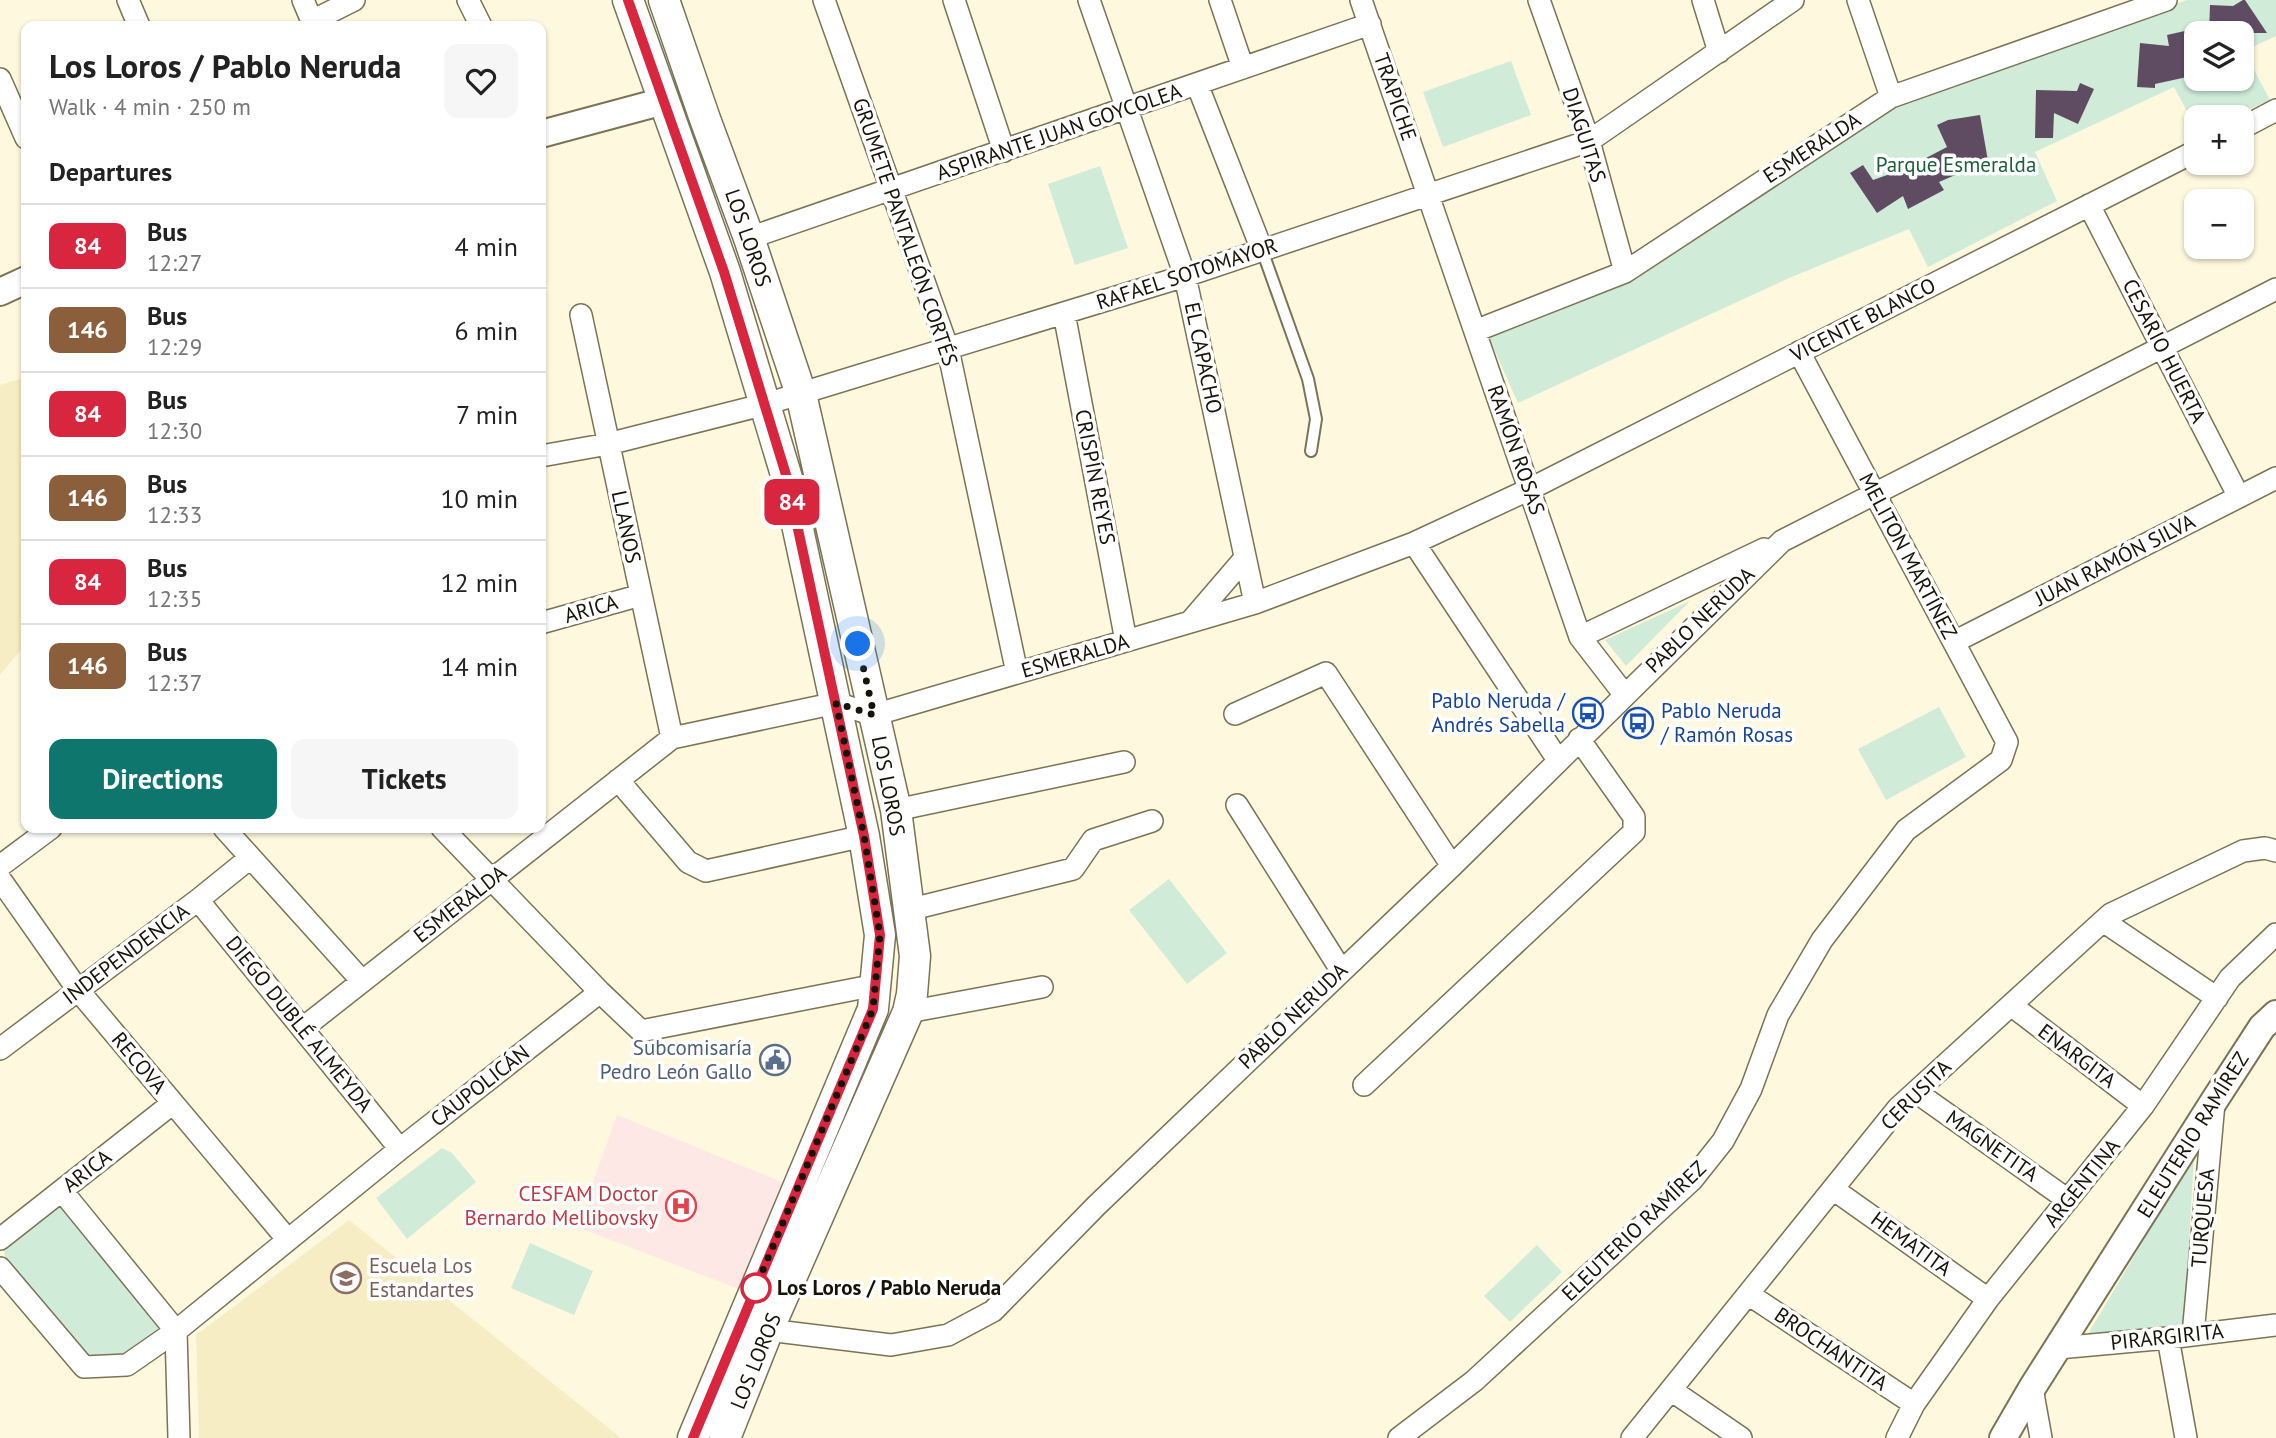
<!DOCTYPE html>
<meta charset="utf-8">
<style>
body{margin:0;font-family:"PT Sans",sans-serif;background:#f6f6f6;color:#222;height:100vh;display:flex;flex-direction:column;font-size:26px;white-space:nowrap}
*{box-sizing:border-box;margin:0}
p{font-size:23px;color:#767676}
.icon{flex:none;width:38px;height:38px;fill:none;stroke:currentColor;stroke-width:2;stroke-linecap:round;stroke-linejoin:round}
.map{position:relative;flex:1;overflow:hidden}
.details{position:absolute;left:21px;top:21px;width:525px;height:812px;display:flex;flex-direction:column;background:#fff;border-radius:14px;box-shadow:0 2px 5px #0004}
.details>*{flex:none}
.badge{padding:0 14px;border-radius:10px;font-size:24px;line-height:46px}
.tools{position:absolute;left:2184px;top:21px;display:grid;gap:14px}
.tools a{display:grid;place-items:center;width:70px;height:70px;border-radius:14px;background:#fff;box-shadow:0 2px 5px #0004;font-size:35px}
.you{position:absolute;width:35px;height:35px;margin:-18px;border:5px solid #fff;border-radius:50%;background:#1a73e8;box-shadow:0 0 0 10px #1a73e833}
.map>.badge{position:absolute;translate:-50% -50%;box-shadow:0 0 0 4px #fff}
h2{padding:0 28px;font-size:26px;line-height:63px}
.round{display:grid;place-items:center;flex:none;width:74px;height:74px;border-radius:14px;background:#f6f6f6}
.summary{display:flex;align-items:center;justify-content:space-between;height:119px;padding:0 28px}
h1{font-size:33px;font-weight:700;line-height:52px}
.primary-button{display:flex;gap:14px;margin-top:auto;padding:14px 28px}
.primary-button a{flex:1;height:80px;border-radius:14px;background:#0f766e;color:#fff;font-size:28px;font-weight:700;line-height:80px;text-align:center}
.primary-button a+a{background:#f6f6f6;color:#222}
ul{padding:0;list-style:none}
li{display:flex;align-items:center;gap:21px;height:84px;padding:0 28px;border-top:2px solid #e0e0e0}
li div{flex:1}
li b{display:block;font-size:26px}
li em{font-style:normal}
li .badge{min-width:77px;font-weight:700;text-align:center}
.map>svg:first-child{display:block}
</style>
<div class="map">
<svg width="2276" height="1438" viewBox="0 0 2276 1438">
<rect width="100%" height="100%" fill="#fef8de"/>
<!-- built -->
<path fill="#f6edc5" d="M26,377V644L0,675V385Z
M349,1220L621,1438H199L196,1335Z"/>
<!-- medical -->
<path fill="#fde8e5" d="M617,1115L789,1185L739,1289L577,1227Z"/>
<!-- green -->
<path fill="#d0ebd8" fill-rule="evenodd" d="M2187,0H2276V36L2244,51L2270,100L2231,117H2196V128L2174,87L2035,152L2057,201L1928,267L1909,229L1789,278L1518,403L1489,338L1632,282L1907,100ZM2196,33H2242V79H2196Z
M1511,61L1531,115L1443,147L1423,92Z
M1100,166L1128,248L1075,265L1048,184Z
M1690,601L1626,666L1605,640Z
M1939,707L1966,757L1886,800L1858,749Z
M1169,879L1227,953L1187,984L1129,910Z
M442,1148L452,1153L476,1182L407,1239L376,1198Z
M2194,1155L2184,1325L2088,1334Z
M65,1202L165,1325L123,1358L89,1357L5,1257L4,1249Z
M530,1243L593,1271L574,1315L511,1288Z
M1537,1245L1562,1272L1510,1322L1484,1296Z"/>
<!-- building -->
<path fill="#604c62" d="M2243,0H2245L2267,33H2209L2210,5L2233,6Z
M2189,30L2196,62V75L2155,84V88L2137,87L2140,43L2169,46L2167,35Z
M2080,83L2094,89L2078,124L2054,113L2053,138H2035L2036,90L2077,91Z
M1980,115L1988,161L1939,182L1944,190L1908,209L1903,196L1877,213L1850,173L1863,165L1873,180L1907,168L1947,147L1937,125L1948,120Z"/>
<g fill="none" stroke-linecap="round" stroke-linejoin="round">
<!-- service casing -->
<g stroke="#7a7356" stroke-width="14">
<path id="service" d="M1262,250L1308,379L1316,419L1311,451"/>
</g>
<!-- minor casing -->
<g stroke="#7a7356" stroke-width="24">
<path id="minor" d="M128,0L139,26
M303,0L314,26
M468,0L481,26
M824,0L948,349L1017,673
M954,0L1004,151
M1089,0L1185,276L1255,603
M1220,0L1243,68
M1361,0L1580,637L1624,694
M1539,0L1589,141L1625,272
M1703,0L1719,52
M1858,0L1891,97
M312,21L354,0
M0,79L26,138
M1197,84L1262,250
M2242,128L2276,110
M2089,205L2239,497
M749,238L1370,24
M1064,313L1126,641
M581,315L672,738
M1475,331L1625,272L1891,97L2166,0
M541,456L608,444L766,404L1185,276L1589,141L1793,0
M1414,543L1558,760
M1190,622L1245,558
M541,623L641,595
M1580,637L1764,549
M1954,642L2276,478
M1235,714L1326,673L1452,866
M618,780L688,862L706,871L864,836
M1237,805L1341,970
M896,810L1124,762
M224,828L362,981
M442,828L600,992
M0,866L51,828
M0,879L78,990L288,1240
M198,900L400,1149
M908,910L1073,869L1093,840L1152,821
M2103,921L2217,998
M2011,1005L2143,1106
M908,1012L1042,987
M303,1028L672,738L836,703L874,715L1255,603L1414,543L1530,489L2196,151
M0,1049L198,900L250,858
M1364,1085L1634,832V817L1579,739
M1916,1092L2068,1200
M1833,1189L1988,1299
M62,1191L176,1331L179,1438
M0,1239L173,1103
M0,1268L84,1367L127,1365L176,1331L400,1149L600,992L641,1031L876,985
M1748,1294L1914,1404
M757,1326L768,1330L891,1345L948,1335L993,1311L1097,1205L1452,866L1782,541L2276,289
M2193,1335L2214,1103
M2168,1338L2186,1438
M2058,1348L2168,1338L2276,1325
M2032,1388L2041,1438
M1671,1390L1741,1438
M1399,1438L1474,1381L1692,1180L1723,1141L1751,1089L1778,1015L1822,940L1906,830L2001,760L2007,742L1799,352
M1632,1438L1898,1108L2103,921L2111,914L2243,851L2265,848L2276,851
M1897,1438L1914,1404L1988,1299L2143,1106L2230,978L2276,934"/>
</g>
<!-- tertiary casing -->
<g stroke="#7a7356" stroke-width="30">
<path id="tertiary" d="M541,134L664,101
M0,292L26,280
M2003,1438L2032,1388L2214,1101L2262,1027L2276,1014"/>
</g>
<!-- secondary casing -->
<g stroke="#7a7356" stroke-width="33">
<path id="secondary" d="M628,0L725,272L787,478L864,836L880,935L873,1009L693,1438
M664,0L705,119L749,238L801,394L896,810L915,956L912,994L908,1012L768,1330L725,1438"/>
</g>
<!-- service -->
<use href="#service" stroke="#fff" stroke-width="10"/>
<!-- minor -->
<use href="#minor" stroke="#fff" stroke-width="21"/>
<!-- tertiary -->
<use href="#tertiary" stroke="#fff" stroke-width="26"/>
<!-- secondary -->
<use href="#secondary" stroke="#fff" stroke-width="30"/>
</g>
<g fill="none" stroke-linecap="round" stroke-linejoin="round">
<!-- line casing -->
<g stroke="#fff" stroke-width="16">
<path id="line" d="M628,0L724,272L787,478L864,836L872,885L880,935L873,1009L693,1438"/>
</g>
<!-- line -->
<use href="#line" stroke="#d7263d" stroke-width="10"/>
<!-- walk -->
<path stroke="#161308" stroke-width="7" stroke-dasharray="0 12.6" d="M756,1288L752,1296L873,1009L880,935L864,836L836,703L874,715L858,644"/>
</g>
<!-- icons -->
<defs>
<g id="bus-ring" transform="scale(1.575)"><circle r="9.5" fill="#fff" stroke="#1a4fb4" stroke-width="1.5"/><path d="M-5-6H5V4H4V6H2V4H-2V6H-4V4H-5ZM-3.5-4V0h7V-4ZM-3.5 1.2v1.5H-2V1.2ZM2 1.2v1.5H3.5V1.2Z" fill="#1a4fb4"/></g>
<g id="civic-ring" transform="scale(1.575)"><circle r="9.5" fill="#fff" stroke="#5c6f8a" stroke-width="1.5"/><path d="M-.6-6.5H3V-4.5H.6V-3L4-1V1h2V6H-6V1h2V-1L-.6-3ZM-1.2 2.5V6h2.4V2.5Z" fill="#5c6f8a"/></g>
<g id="hospital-ring" transform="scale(1.575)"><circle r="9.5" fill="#fff" stroke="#e0444e" stroke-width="1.5"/><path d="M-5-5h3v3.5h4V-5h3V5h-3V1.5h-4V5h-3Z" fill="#e0444e"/></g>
<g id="school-ring" transform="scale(1.575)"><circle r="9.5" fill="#fff" stroke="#8d6e63" stroke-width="1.5"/><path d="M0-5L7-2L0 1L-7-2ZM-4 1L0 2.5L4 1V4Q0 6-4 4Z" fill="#8d6e63"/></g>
</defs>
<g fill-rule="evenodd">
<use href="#bus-ring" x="1588" y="713"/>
<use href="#bus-ring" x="1638" y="723"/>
<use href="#civic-ring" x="775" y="1060"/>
<use href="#hospital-ring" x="681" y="1206"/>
<use href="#school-ring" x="346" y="1278"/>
</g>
<!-- markers -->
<circle fill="#fff" stroke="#d7263d" stroke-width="3.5" cx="756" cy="1288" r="14"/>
<g text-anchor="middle" stroke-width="7" stroke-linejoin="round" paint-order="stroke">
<!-- street labels -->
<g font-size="21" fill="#161308" stroke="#fff">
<text transform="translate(1395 97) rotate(71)" y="7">TRAPICHE</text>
<text transform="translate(1059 132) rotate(-19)" y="7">ASPIRANTE JUAN GOYCOLEA</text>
<text transform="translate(1584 135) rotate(72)" y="7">DIAGUITAS</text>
<text transform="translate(1812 148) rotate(-33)" y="7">ESMERALDA</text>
<text transform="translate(905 232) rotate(71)" y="7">GRUMETE PANTALEÓN CORTÉS</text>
<text transform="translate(748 238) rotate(71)" y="7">LOS LOROS</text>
<text transform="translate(1187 274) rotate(-18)" y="7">RAFAEL SOTOMAYOR</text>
<text transform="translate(1863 320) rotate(-27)" y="7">VICENTE BLANCO</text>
<text transform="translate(2164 351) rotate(63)" y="7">CESARIO HUERTA</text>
<text transform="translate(1203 358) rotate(78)" y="7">EL CAPACHO</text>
<text transform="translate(1516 450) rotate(71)" y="7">RAMÓN ROSAS</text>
<text transform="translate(1095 477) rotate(79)" y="7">CRISPÍN REYES</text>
<text transform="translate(626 527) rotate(78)" y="7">LLANOS</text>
<text transform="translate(1908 556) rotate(62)" y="7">MELITON MARTÍNEZ</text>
<text transform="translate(2115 560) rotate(-27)" y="7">JUAN RAMÓN SILVA</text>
<text transform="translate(591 609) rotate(-16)" y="7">ARICA</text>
<text transform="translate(1700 620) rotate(-44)" y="7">PABLO NERUDA</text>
<text transform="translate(1075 656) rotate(-16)" y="7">ESMERALDA</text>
<text transform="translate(888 786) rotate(79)" y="7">LOS LOROS</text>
<text transform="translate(460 904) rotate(-38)" y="7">ESMERALDA</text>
<text transform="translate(126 954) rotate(-37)" y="7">INDEPENDENCIA</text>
<text transform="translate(1293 1016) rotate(-44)" y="7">PABLO NERUDA</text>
<text transform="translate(299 1024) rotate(51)" y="7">DIEGO DUBLÉ ALMEYDA</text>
<text transform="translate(2077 1056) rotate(37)" y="7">ENARGITA</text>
<text transform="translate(139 1063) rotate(50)" y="7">RECOVA</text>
<text transform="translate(480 1086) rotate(-38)" y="7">CAUPOLICÁN</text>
<text transform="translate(1916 1095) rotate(-45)" y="7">CERUSITA</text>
<text transform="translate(2193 1135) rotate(-58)" y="7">ELEUTERIO RAMÍREZ</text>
<text transform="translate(1992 1146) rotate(35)" y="7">MAGNETITA</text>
<text transform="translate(87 1171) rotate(-38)" y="7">ARICA</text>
<text transform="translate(2082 1183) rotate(-51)" y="7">ARGENTINA</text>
<text transform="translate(2203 1218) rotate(-85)" y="7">TURQUESA</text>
<text transform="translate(1634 1231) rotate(-44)" y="7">ELEUTERIO RAMÍREZ</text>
<text transform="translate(1911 1244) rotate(36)" y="7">HEMATITA</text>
<text transform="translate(2167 1337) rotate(-6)" y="7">PIRARGIRITA</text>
<text transform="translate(1831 1349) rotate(34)" y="7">BROCHANTITA</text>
<text transform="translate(756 1361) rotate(-68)" y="7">LOS LOROS</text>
</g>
<!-- park labels -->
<g font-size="21" fill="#1c5f39" stroke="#fff">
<text x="1956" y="172">Parque Esmeralda</text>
</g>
<!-- transit labels -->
<g font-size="21" fill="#164399" stroke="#fff" text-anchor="end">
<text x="1565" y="708">Pablo Neruda /<tspan x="1565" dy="24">Andrés Sabella</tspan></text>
<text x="1661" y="718" text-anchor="start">Pablo Neruda<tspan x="1661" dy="24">/ Ramón Rosas</tspan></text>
</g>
<!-- service labels -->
<g font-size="21" fill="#4e5e75" stroke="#fff" text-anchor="end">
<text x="752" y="1055">Subcomisaría<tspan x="752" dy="24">Pedro León Gallo</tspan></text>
</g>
<!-- health labels -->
<g font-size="21" fill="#be3a42" stroke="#fff" text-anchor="end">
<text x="658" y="1201">CESFAM Doctor<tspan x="658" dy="24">Bernardo Mellibovsky</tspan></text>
</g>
<!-- education labels -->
<g font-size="21" fill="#785e54" stroke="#fff" text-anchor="start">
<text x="369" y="1273">Escuela Los<tspan x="369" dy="24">Estandartes</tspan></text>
</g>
<!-- stop labels -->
<g font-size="21" font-weight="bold" fill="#161308" stroke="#fff" text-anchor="start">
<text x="777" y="1295">Los Loros / Pablo Neruda</text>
</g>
</g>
</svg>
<div class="tools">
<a><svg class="icon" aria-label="layers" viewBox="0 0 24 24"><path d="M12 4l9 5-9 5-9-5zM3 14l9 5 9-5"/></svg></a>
<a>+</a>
<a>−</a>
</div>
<div class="you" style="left:858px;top:644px"></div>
<b class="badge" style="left:792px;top:502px;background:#d7263d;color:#fff">84</b>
<section class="details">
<div class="summary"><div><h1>Los Loros / Pablo Neruda</h1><p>Walk · 4 min · 250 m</p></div><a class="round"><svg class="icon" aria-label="heart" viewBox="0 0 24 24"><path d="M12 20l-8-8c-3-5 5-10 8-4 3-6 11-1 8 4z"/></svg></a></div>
<h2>Departures</h2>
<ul>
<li><span class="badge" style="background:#d7263d;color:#fff">84</span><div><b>Bus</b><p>12:27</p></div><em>4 min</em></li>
<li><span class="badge" style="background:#8b5e3c;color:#fff">146</span><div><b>Bus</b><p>12:29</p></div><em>6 min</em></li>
<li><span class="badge" style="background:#d7263d;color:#fff">84</span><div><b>Bus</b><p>12:30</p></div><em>7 min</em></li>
<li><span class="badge" style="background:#8b5e3c;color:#fff">146</span><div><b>Bus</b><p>12:33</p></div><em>10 min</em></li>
<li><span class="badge" style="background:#d7263d;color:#fff">84</span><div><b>Bus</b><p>12:35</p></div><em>12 min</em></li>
<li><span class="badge" style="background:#8b5e3c;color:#fff">146</span><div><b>Bus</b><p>12:37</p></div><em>14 min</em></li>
</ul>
<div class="primary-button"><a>Directions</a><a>Tickets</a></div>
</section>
</div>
